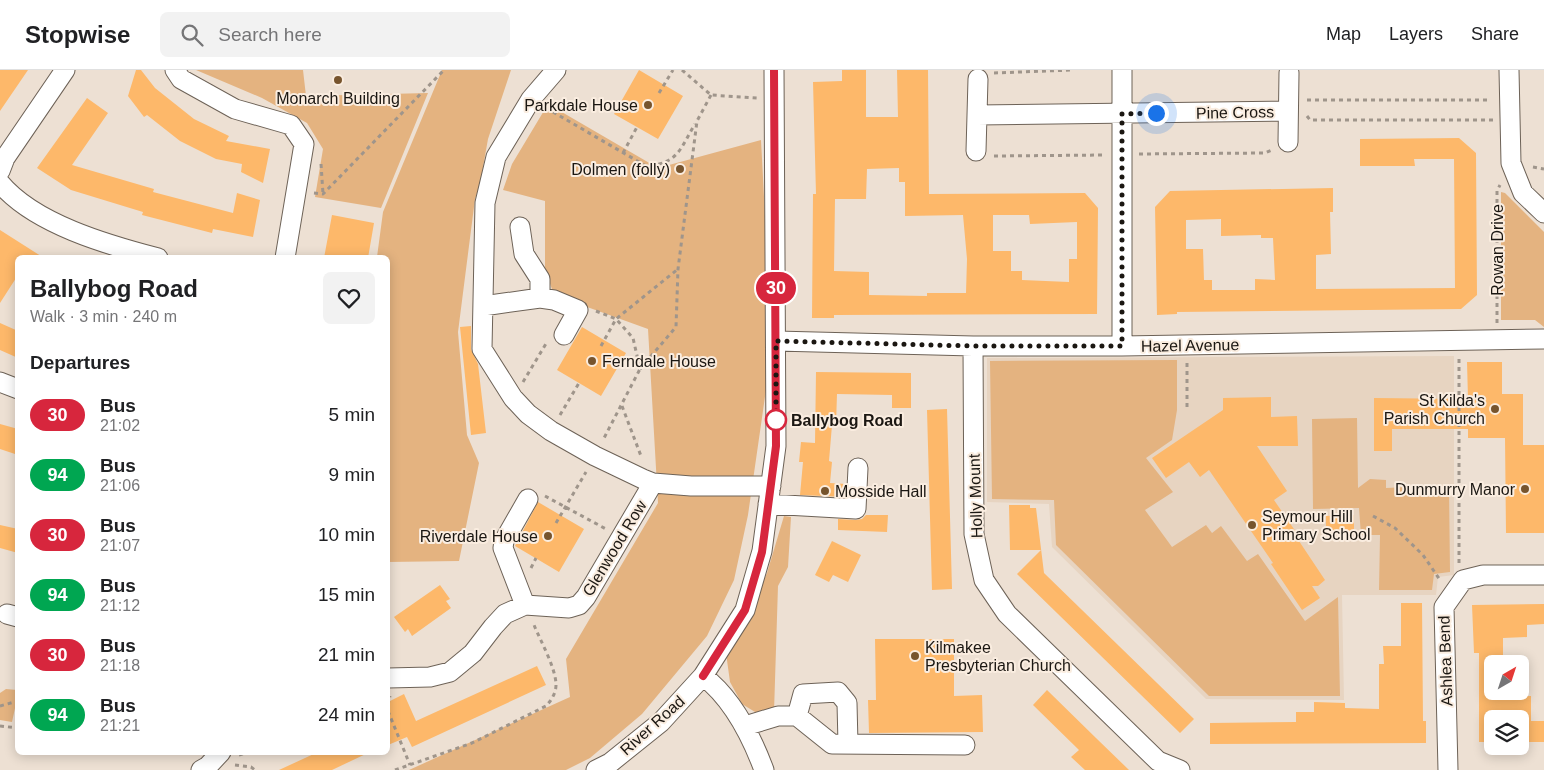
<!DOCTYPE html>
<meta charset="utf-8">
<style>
body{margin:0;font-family:Arial,sans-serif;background:#f2f2f2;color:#202124;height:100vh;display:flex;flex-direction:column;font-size:19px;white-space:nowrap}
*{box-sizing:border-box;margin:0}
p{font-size:16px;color:#757577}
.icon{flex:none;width:28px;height:28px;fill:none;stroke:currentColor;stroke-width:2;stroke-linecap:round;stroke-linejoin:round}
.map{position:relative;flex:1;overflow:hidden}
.sheet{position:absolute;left:15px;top:185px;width:375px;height:500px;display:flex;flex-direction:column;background:#fff;border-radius:8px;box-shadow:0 2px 12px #0003}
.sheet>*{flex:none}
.badge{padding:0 10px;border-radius:16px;font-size:18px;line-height:32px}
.needle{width:32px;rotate:39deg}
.fabs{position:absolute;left:1484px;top:585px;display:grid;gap:10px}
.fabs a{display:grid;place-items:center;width:45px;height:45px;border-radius:8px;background:#fff;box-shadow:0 2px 12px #0003;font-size:25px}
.you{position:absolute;width:25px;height:25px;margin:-12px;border:4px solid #fff;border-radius:50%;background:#1a73e8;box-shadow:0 0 0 8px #1a73e833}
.map>.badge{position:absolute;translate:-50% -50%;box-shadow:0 0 0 2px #fff}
h2{padding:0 15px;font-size:19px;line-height:45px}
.round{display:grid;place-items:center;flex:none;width:52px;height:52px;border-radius:8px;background:#f2f2f2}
.headline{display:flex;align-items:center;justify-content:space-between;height:85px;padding:0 15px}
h1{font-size:24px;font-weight:800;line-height:38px}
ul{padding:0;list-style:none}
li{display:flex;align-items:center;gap:15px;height:60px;padding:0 15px}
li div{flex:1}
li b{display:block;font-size:19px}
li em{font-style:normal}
li .badge{min-width:55px;font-weight:700;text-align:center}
header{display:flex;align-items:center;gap:30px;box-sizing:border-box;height:70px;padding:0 25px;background:#fff;border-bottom:1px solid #e0e0e0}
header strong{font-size:24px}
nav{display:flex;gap:28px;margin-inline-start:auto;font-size:18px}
.search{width:350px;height:45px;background:#f2f2f2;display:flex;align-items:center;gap:12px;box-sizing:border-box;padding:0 18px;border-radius:8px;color:#757577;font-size:19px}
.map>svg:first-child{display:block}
</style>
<header>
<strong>Stopwise</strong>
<div class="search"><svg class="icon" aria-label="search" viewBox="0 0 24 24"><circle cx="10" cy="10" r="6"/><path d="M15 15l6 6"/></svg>Search here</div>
<nav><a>Map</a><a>Layers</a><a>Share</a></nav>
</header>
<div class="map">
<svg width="1544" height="700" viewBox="0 0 1544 700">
<rect width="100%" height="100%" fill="#ede0d3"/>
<!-- built -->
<path fill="#e7d4c1" d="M1454,286V505L1438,507L1436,525H1342L1344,630L1206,629L1052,477L1049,434L987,432V288Z"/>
<!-- green -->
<path fill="#e4b380" d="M196,0H303L306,26L428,23L381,138L315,127L323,79L307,53L262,28Z
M442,0H511L488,69L480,114L475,129L458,262L467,365L479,393L459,491L388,492V188L377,187L383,142Z
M548,34L658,98L761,70L772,278L748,445L734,510L707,566L642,644L590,688L566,700H409L570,627L566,589L658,433L648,259L554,225L545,199V131L503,120L512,94Z
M1501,122L1505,123L1544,162V257L1535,250H1501Z
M1177,290V340L1172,370L1146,388L1173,422L1145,440L1172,477L1206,455L1212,463L1221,456L1247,491L1258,484L1305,551L1338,527L1340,626H1209L1056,475L1054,430L992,429L990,291Z
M1357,348L1358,418L1370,409L1386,410V418L1449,415L1450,502L1434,504L1432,520H1379L1380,465H1361L1359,438L1313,439L1312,349Z
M784,446L791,447L788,497L778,516L774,642L760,645L742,634L730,612L726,583L745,550L767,503Z
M6,619L17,620V629L12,652L0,650V623Z"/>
<!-- building -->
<path fill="#fdb86a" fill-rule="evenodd" d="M0,0H28L0,41Z
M136,0H141L155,18L194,49L229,66L226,71L270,79L263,113L241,102L242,94L216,89L180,71L147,45L144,47L128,26Z
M639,0L683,26L658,69L614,44Z
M842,0H866V47H898L897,0H928L929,124L1085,123L1098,138L1097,244L834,245V248H812L813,124H816L813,12L842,11ZM899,98V112H905V146L963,145L967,189L966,223H927V226L869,225V202L834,201L835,129H866L867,99ZM993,145H1029L1030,154L1077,152V189H1069V212L1022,210V201H1011V181H993Z
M87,28L108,43L72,95L154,119L153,122L233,143L237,123L260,130L253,167L213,159L212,163L142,145L143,142L71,120L37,98Z
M1459,68L1476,83L1477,225L1461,239L1177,242V244L1157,245L1155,137L1170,121L1333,118V142H1330L1331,184L1316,185V219L1455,218L1454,89H1414L1415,96H1360V69ZM1221,149V166L1261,165V168H1273L1275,210L1255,209V220H1212V210H1204L1203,179H1186V150Z
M332,145L374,153L368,188H324Z
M0,160L44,188H18V205L0,233Z
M0,253L18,261V288L0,280Z
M471,256V279L478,294L486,363L471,365L460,257Z
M582,257L626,283L601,326L557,300Z
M1467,292H1502V324H1523V375H1544V463H1506L1505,368H1468V359H1392V381H1374V328L1468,329Z
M816,302L911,303V338H892V325L837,324L836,355H832L829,391L832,392L830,413L846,414L845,427L800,425L803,392H799L801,372L815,373Z
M1271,327V347L1297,346L1298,376H1257L1287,421L1274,430L1298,465H1295L1325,510L1318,516H1312L1320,528L1302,540L1271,494L1273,493L1209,400L1200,407L1189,392L1166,408L1152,388L1223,340V328Z
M947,339L952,519L932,520L927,340Z
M0,354L18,359V385L0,379Z
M538,432L584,459L559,502L515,476Z
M1009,435H1030V438H1036L1044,503L1194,649L1180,663L1017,504L1041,480H1010Z
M866,445H888L887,462L838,460V449L856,450L862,449Z
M1354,445V464L1326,465V446Z
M0,455L18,459V483L0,478Z
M832,471L861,485L848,512L833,505L829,512L815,505Z
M440,515L450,529L446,531L451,538L412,566L408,559L405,562L394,547Z
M1401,533H1422L1423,651H1426V673L1210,674V653L1296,652V642H1314V632L1345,633V638L1379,639V594H1384L1383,576H1401Z
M1544,534V554L1527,555V567L1503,568V593L1492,594V621H1496V627L1531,626V651H1544V672H1520V649H1492V672H1479V583H1474L1472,535Z
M875,569H954V626L982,625L983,662L869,663L868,630H876Z
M537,596L546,615L412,677L407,667L388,675V632L404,624L416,651Z
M1047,620L1096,668L1129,700H1085L1071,687L1079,680L1033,635Z
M318,682H370L332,700H279Z"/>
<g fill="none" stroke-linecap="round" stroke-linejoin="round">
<!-- minor casing -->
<g stroke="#6d6257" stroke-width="21">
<path id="minor" d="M175,0L181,9L235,39L291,55L304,74L285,188
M556,0L531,29L496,87L485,133L482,279L513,328L528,344L551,361L595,386L643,409L653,413L691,416H771
M1122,0V276
M1509,0L1511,93L1523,123L1544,143
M977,45L1288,41
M1288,72L1289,3
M976,81L978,9
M0,101L5,88L65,0
M0,113C34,154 108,175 158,188
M540,228L554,230L578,240L564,265
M483,236L540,228V209L524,184L520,157
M776,271L973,276H1122L1544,269
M973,276L974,464L984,510L1007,544L1158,691L1180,700
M0,312L18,319
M768,434L856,439L858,398
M525,535L503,478L504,471L528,429
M7,544L18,547
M703,606C733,629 751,665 764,700
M388,608L430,607L450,602L473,583L493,557L505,544L525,535L569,538L579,535L586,527L653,413
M797,646L803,624L838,622L847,633L848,674
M745,656L778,646H797L832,674L965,675
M201,700L208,696L221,682
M596,700L610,693L661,652L703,606L745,540L762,481L776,376L774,0
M1448,700L1444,537L1463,510L1483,505H1544"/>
</g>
<!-- path -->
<path stroke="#9f958b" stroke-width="3" stroke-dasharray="4 4" stroke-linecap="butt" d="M682,0L711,25L757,28
M994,3L1072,0
M659,23L673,0
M1307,30H1491
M546,38L646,96C678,94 680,79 695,54
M1307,46L1310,50H1493
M623,83L637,57
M1139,84L1265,83L1272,80
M994,86L1105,85
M321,94L323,124
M1533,97L1544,99
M314,123L323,124L444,0
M596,241L616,249L633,268L640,299L603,370
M1497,253V121L1500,115
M601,276L616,249L678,199
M1187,293V339
M640,299L676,257L678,199L697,51L711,25
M523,312L547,272
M622,336L641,386
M560,345L579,313
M545,426L606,459
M1373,446L1395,458L1423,485L1440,510
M556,453L586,402
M1459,493V289
M531,498L536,488
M388,635L390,626
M0,636L18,631
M388,641L410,695
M0,656L18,658
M239,685L248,682
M235,695L251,697L255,700
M395,700L472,673L546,636C551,631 556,623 556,615C556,598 540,570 534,555"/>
<!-- minor -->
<use href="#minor" stroke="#fff" stroke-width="19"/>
</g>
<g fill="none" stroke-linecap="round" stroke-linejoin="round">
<!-- line casing -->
<g stroke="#fff" stroke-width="11">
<path id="line" d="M703,606L745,540L762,482L776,376L774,0"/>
</g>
<!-- line -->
<use href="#line" stroke="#d7263d" stroke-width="8"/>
<!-- walk -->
<path stroke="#1b1712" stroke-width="5" stroke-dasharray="0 9" d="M776,350V271L973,276H1122V44L1156,43"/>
</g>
<!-- markers -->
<g fill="#77542d" stroke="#faede0" stroke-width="2">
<circle cx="338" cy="10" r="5"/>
<circle cx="648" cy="35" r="5"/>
<circle cx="680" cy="99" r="5"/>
<circle cx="592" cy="291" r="5"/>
<circle cx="1495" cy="339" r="5"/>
<circle cx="1525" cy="419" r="5"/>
<circle cx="825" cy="421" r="5"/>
<circle cx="1252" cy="455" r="5"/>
<circle cx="548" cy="466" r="5"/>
<circle cx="915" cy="586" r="5"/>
</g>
<circle fill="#fff" stroke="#d7263d" stroke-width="2.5" cx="776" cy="350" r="10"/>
<g text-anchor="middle" stroke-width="4" stroke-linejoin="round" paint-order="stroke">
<!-- poi labels -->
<g font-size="16" fill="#1b1712" stroke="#faede0" text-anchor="end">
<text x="338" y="34" text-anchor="middle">Monarch Building</text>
<text x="638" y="41">Parkdale House</text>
<text x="670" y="105">Dolmen (folly)</text>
<text x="602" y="297" text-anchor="start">Ferndale House</text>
<text x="1485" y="336">St Kilda's<tspan x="1485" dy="18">Parish Church</tspan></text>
<text x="1515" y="425">Dunmurry Manor</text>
<text x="835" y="427" text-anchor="start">Mosside Hall</text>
<text x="1262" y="452" text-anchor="start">Seymour Hill<tspan x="1262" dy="18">Primary School</tspan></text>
<text x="538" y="472">Riverdale House</text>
<text x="925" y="583" text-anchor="start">Kilmakee<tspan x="925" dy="18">Presbyterian Church</tspan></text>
</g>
<!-- street labels -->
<g font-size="16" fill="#1b1712" stroke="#faede0">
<text transform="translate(1235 42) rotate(-1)" y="6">Pine Cross</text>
<text transform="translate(1497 180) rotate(-90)" y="6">Rowan Drive</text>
<text transform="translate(1190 275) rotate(-1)" y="6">Hazel Avenue</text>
<text transform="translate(975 426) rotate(-92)" y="6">Holly Mount</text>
<text transform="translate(614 478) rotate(-59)" y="6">Glenwood Row</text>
<text transform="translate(1445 591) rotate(-92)" y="6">Ashlea Bend</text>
<text transform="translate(652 655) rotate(-42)" y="6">River Road</text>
</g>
<!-- stop labels -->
<g font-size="16" font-weight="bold" fill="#1b1712" stroke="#faede0" text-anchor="start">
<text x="791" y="356">Ballybog Road</text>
</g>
</g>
</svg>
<div class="fabs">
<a><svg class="needle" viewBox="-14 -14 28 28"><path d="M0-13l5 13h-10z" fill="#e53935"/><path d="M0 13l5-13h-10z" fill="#757577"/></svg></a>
<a><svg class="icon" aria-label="layers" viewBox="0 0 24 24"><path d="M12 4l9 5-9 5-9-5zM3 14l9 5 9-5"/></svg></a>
</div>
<div class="you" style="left:1156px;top:43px"></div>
<b class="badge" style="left:776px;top:218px;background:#d7263d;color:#fff">30</b>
<section class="sheet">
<div class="headline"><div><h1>Ballybog Road</h1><p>Walk · 3 min · 240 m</p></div><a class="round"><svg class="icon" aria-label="heart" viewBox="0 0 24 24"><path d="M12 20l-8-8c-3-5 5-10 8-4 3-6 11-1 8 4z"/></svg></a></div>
<h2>Departures</h2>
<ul>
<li><span class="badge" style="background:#d7263d;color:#fff">30</span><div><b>Bus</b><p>21:02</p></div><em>5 min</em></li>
<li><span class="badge" style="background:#00a651;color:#fff">94</span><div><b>Bus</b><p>21:06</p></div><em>9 min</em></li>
<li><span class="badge" style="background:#d7263d;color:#fff">30</span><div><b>Bus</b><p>21:07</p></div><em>10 min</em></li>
<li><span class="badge" style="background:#00a651;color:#fff">94</span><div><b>Bus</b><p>21:12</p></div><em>15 min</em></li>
<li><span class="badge" style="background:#d7263d;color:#fff">30</span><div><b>Bus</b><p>21:18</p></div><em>21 min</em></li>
<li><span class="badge" style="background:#00a651;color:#fff">94</span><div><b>Bus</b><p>21:21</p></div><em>24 min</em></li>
</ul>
</section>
</div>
